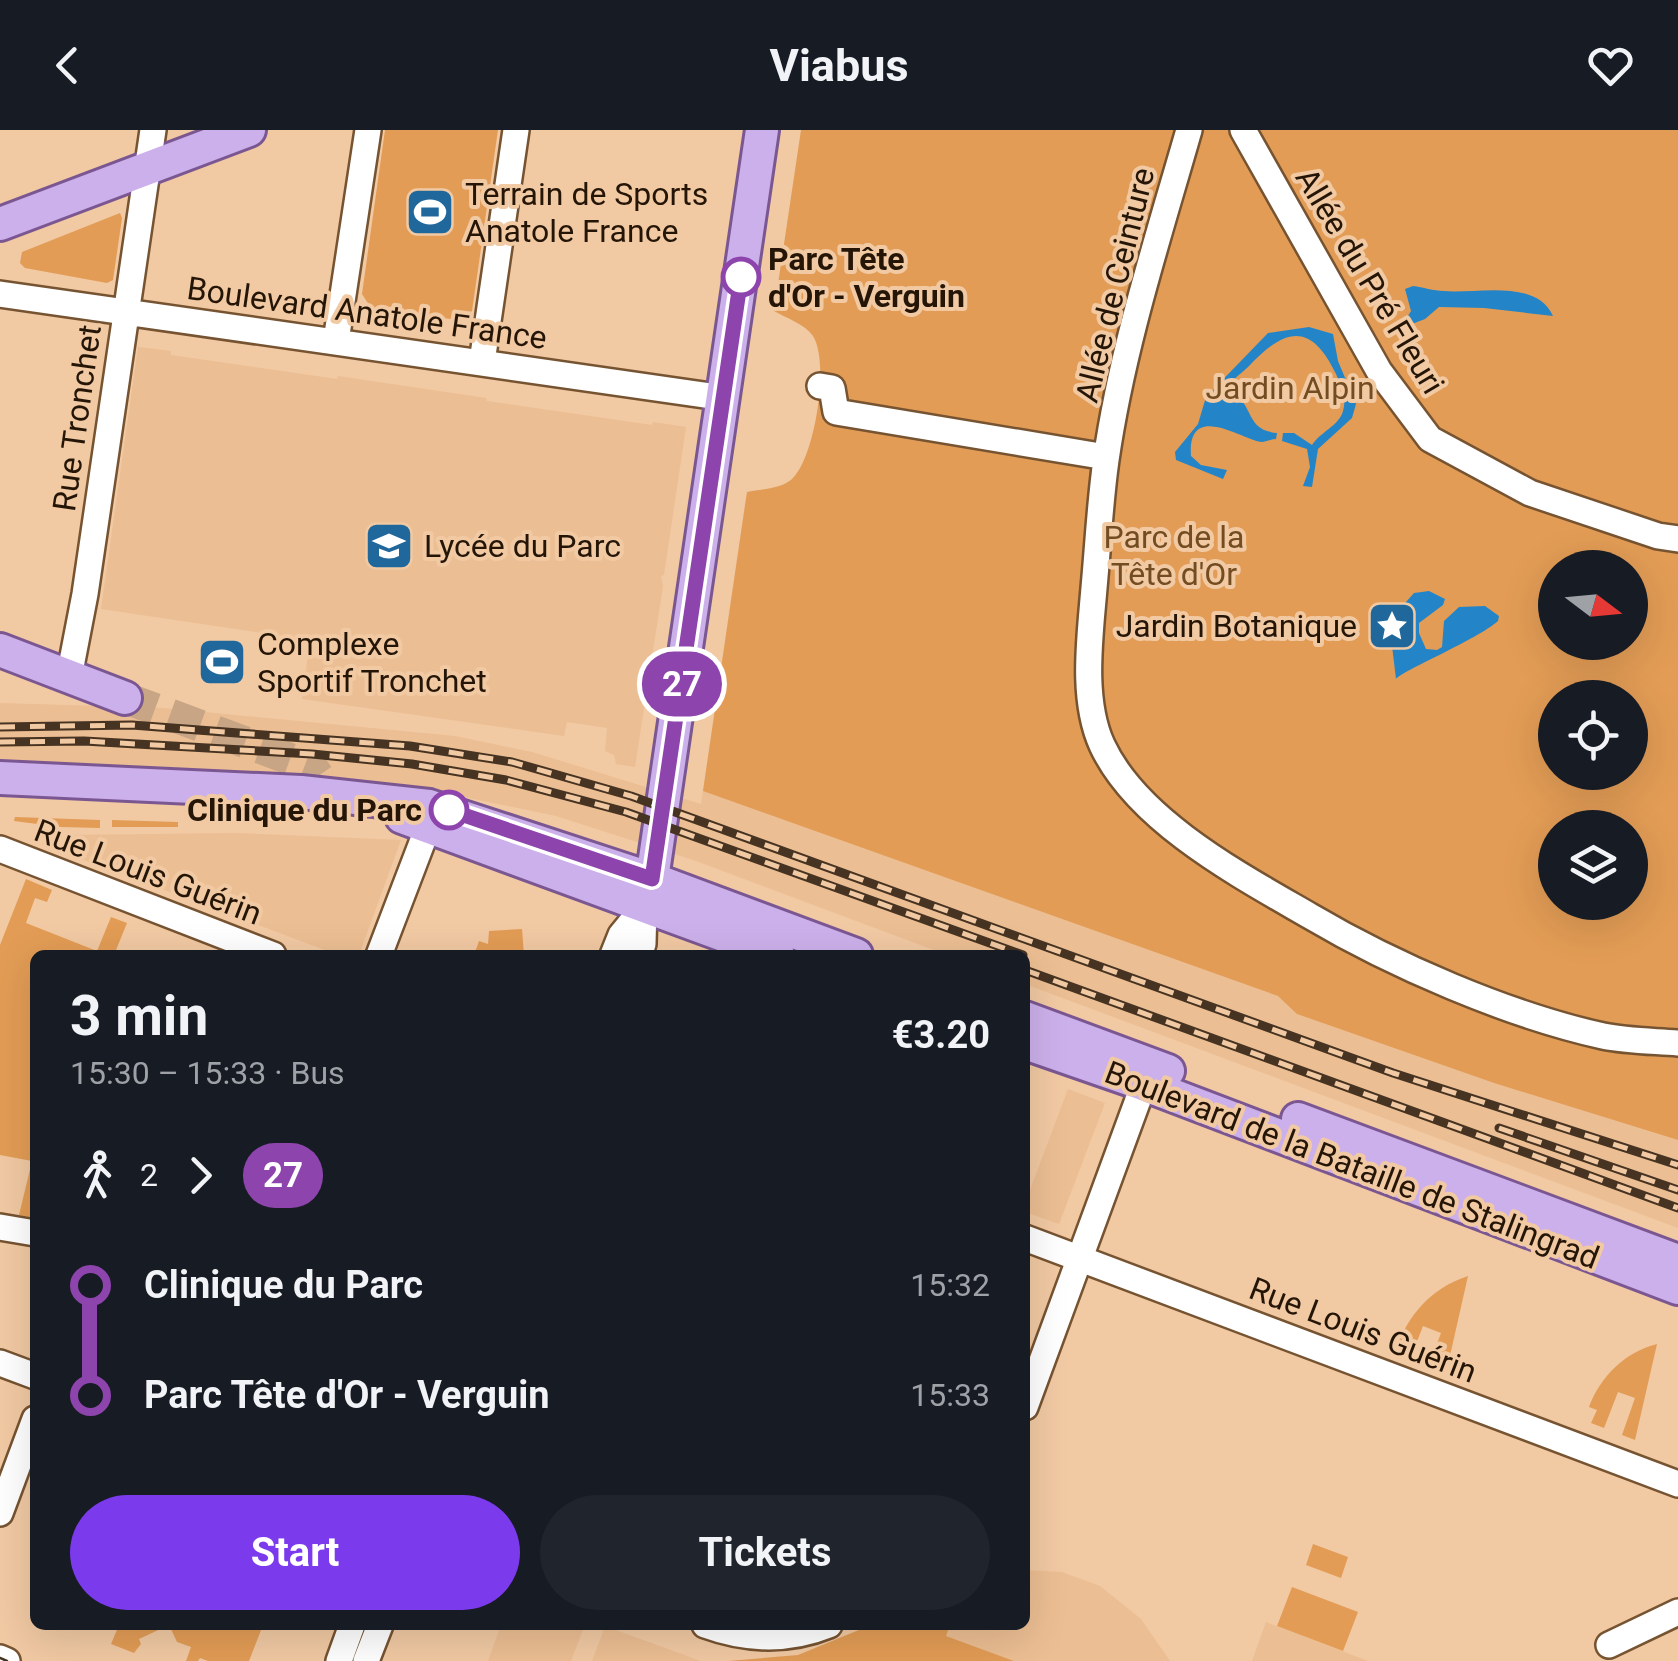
<!DOCTYPE html>
<meta charset="utf-8">
<style>
body{margin:0;font-family:Roboto,sans-serif;background:#20242c;color:#f1f3f6;height:100vh;display:flex;flex-direction:column;font-size:38px;white-space:nowrap}
*{box-sizing:border-box;margin:0}
p{font-size:32px;color:#9ea1a6}
.icon{flex:none;width:55px;height:55px;fill:none;stroke:currentColor;stroke-width:2;stroke-linecap:round;stroke-linejoin:round}
.map{position:relative;flex:1;overflow:hidden}
.details{position:absolute;left:30px;top:820px;width:1000px;height:680px;display:flex;flex-direction:column;background:#171b24;border-radius:15px;box-shadow:0 10px 40px #0002}
.details>*{flex:none}
.badge{padding:0 20px;border-radius:32px;font-size:35px;line-height:65px}
.needle{width:65px;rotate:106deg}
.fabs{position:absolute;left:1538px;top:420px;display:grid;gap:20px}
.fabs a{display:grid;place-items:center;width:110px;height:110px;border-radius:50%;background:#171b24;box-shadow:0 10px 40px #0002;font-size:50px}
.map>.badge{position:absolute;translate:-50% -50%;box-shadow:0 0 0 5px #fff}
.legs{display:flex;align-items:center;gap:15px;height:110px;padding:0 40px;font-size:32px}
.legs p{margin-inline-start:auto}
.overview{display:flex;align-items:center;justify-content:space-between;height:170px;padding:0 40px}
h1{font-size:55px;font-weight:700;line-height:75px}
.cta{display:flex;gap:20px;margin-top:auto;padding:20px 40px}
.cta a{flex:1;height:115px;border-radius:60px;background:#7c3aed;color:#fff;font-size:40px;font-weight:700;line-height:115px;text-align:center}
.cta a+a{background:#20242c;color:#f1f3f6}
ul{padding:0 40px;list-style:none}
li{display:flex;align-items:center;gap:35px;height:110px;font-size:38px}
li i{display:grid;place-items:center;width:15px;height:100%;margin:0 12px;background:currentColor}
li i::after{content:'';width:25px;height:25px;margin:-12px;border:8px solid;border-radius:50%;background:#171b24}
li p{margin-inline-start:auto}
li:first-child i{background:linear-gradient(#0000 50%,currentColor 0)}
li:last-child i{background:linear-gradient(currentColor 50%,#0000 0)}
header{display:flex;justify-content:space-between;align-items:center;height:130px;padding:0 40px;background:#171b24;font-size:45px;font-weight:700}
.map>svg:first-child{display:block}
</style>
<header><svg class="icon" aria-label="back" viewBox="0 0 24 24"><path d="M15 5l-7 7 7 7"/></svg>Viabus<svg class="icon" aria-label="heart" viewBox="0 0 24 24"><path d="M12 20l-8-8c-3-5 5-10 8-4 3-6 11-1 8 4z"/></svg></header>
<div class="map">
<svg width="1678" height="1531" viewBox="0 0 1678 1531">
<rect width="100%" height="100%" fill="#f1c9a3"/>
<!-- built -->
<path fill="#ecbe93" d="M138,217L171,221V225L337,249L338,246L486,268L487,271L652,295L653,292L686,297L664,445L661,446L663,456L635,637L616,634L614,625L605,621L607,598L567,592L564,606L302,569L310,510L101,479Z
M746,367L1283,845L1297,884L1494,953L1678,1010V1098L1025,854V825H947L696,731L556,686L445,663L261,642L0,636V573L163,578L455,606L532,622L701,674Z
M236,703L401,710L359,825H338L41,714L65,705Z
M1068,959L1105,973L1059,1094L1025,1082V1073Z
M1025,1440L1062,1442L1100,1456L1141,1489L1170,1531H1014L946,1506L950,1495H1025Z
M1266,1492L1368,1531H1252Z
M501,1495H585L571,1531H488Z
M605,1496L701,1531H592Z"/>
<!-- green -->
<path fill="#e29c55" fill-rule="evenodd" d="M385,0H498L472,181L458,190L371,178L362,164Z
M801,0H1678V1010L1494,953L1297,884L1278,866L703,661L747,362C761,359 781,359 792,349C815,328 830,232 813,206C805,194 786,188 774,181ZM1555,438H1630V512H1555ZM1555,568H1630V642H1555ZM1555,698H1630V772H1555Z
M120,83L122,88L113,150L107,153L25,138L20,133L22,122Z
M15,687L100,690V698L61,697L14,691Z
M112,690L178,692V697H112Z
M26,749L52,760L47,772L35,768L26,793L97,821L111,787L127,793L114,825H35V1088L19,1085L32,1031L0,1025V815Z
M522,799L524,825H474L479,811L488,814L489,801Z
M1468,1146L1447,1239L1430,1233L1441,1203L1423,1196L1411,1227L1395,1221C1408,1185 1431,1158 1468,1146Z
M1657,1214L1635,1310L1622,1305L1635,1268L1618,1262L1604,1298L1591,1293L1597,1280L1589,1277C1600,1247 1625,1222 1657,1214Z
M1313,1414L1348,1427L1341,1448L1306,1435Z
M1292,1457L1358,1482L1343,1521L1277,1496Z
M119,1495H263L249,1531H208L200,1528L198,1531H186L191,1517L177,1512L169,1495L139,1509L141,1514L134,1523L111,1514Z
M871,1495H950L946,1506L1014,1531H728L798,1525Z"/>
<!-- water -->
<path fill="#2385c8" d="M1413,156C1423,157 1433,161 1444,161C1475,164 1536,148 1553,186L1484,178L1439,177L1425,189L1412,194L1406,189L1411,181L1405,159Z
M1309,197L1333,204L1338,231L1356,274L1352,288L1318,319L1312,357L1303,356L1310,337L1307,319L1282,311L1283,303H1294L1312,315C1320,302 1339,296 1343,281C1347,267 1341,256 1336,244C1310,190 1284,199 1248,237C1240,245 1231,250 1225,259C1257,271 1242,300 1277,303L1276,309C1271,309 1266,312 1261,312C1243,310 1187,270 1191,326L1201,335L1227,340L1223,349L1176,330L1175,322L1198,294L1206,267L1268,203Z
M1429,461L1445,469L1443,475L1419,493V503L1426,519L1437,520L1442,517L1444,491L1459,477L1485,476L1499,486L1498,491C1478,509 1400,542 1396,549L1389,491L1414,463Z"/>
<g fill="none" stroke-linecap="round" stroke-linejoin="round">
<!-- major-tunnel -->
<path stroke="#c8a584" stroke-width="32" stroke-dasharray="32 16" stroke-linecap="butt" d="M125,568L312,637L318,646"/>
<!-- minor casing -->
<g stroke="#765331" stroke-width="30">
<path id="minor" d="M1189,0C1158,108 1122,218 1106,330C1100,372 1098,415 1094,458C1090,507 1081,569 1102,615C1137,691 1241,746 1310,786C1393,835 1508,885 1603,906C1627,911 1653,911 1678,913
M1243,0L1379,241L1430,309L1530,363L1658,406L1678,409
M0,164L725,268
M336,211L368,0
M482,232L516,0
M820,256L832,258L836,282L1106,327
M69,547L85,464L153,0
M0,719L273,825
M379,825L428,697
M613,825L621,805L644,777
M638,825L643,814L644,777
M0,1097L35,1103
M1025,1108L1678,1354
M0,1233L35,1246
M1025,1277L1149,940
M0,1383L35,1289
M705,1495C746,1510 787,1512 829,1495
M1609,1515L1678,1482
M0,1528L7,1531
M339,1531L352,1495
M366,1531L380,1495"/>
</g>
<!-- major casing -->
<g stroke="#7b5792" stroke-width="38">
<path id="major" d="M0,94L249,0
M0,520L125,568
M0,648L301,662L429,676L652,749L856,825
M402,687L778,825
M646,768L652,749L762,0
M1025,888L1168,941
M1025,913L1143,954L1678,1158
M1298,989L1678,1131"/>
</g>
<!-- minor -->
<use href="#minor" stroke="#fff" stroke-width="25"/>
<!-- major -->
<use href="#major" stroke="#ccb0eb" stroke-width="32"/>
<!-- tram -->
<path stroke="#473321" stroke-width="2.5" d="M0,1528L7,1531"/>
<!-- rail casing -->
<g stroke="#473321" stroke-width="9">
<path id="rail" d="M0,597L132,595L410,616L512,632L631,666L1393,943L1678,1035
M0,612L84,611L312,624L412,634L506,650L626,682L1023,825
M1025,840L1678,1078
M1499,998L1678,1060"/>
</g>
<!-- rail -->
<use href="#rail" stroke="#f1c9a3" stroke-width="5" stroke-dasharray="15" stroke-linecap="butt"/>
</g>
<g fill="none" stroke-linecap="round" stroke-linejoin="round">
<!-- line-1 casing -->
<g stroke="#fff" stroke-width="22">
<path id="line-1" d="M449,680L652,749L741,147"/>
</g>
<!-- line-1 -->
<use href="#line-1" stroke="#8e44ad" stroke-width="15"/>
</g>
<!-- icons -->
<defs>
<g id="stadium-square" transform="scale(2.5)"><rect x="-9" y="-9" width="18" height="18" rx="4" fill="#20689c" stroke="#f1c9a3"/><path d="M0-5a6.5 5 0 1 0 0 10a6.5 5 0 1 0 0-10ZM-3.5-1.8h7v3.6h-7Z" fill="#fff"/></g>
<g id="school-square" transform="scale(2.5)"><rect x="-9" y="-9" width="18" height="18" rx="4" fill="#20689c" stroke="#f1c9a3"/><path d="M0-5L7-2L0 1L-7-2ZM-4 1L0 2.5L4 1V4Q0 6-4 4Z" fill="#fff"/></g>
<g id="sight-square" transform="scale(2.5)"><rect x="-9" y="-9" width="18" height="18" rx="4" fill="#20689c" stroke="#f1c9a3"/><path d="M0-6L1.8-2.2L6-1.7L2.9 1.2L3.7 5.4L0 3.3L-3.7 5.4L-2.9 1.2L-6-1.7L-1.8-2.2Z" fill="#fff"/></g>
</defs>
<g fill-rule="evenodd">
<use href="#stadium-square" x="430" y="82"/>
<use href="#school-square" x="389" y="416"/>
<use href="#sight-square" x="1392" y="496"/>
<use href="#stadium-square" x="222" y="532"/>
</g>
<!-- markers -->
<g fill="#fff" stroke="#8e44ad" stroke-width="5">
<circle cx="741" cy="147" r="18"/>
<circle cx="449" cy="680" r="18"/>
</g>
<g text-anchor="middle" stroke-width="8" stroke-linejoin="round" paint-order="stroke">
<!-- poi labels -->
<g font-size="32" fill="#241507" stroke="#f1c9a3" text-anchor="start">
<text x="465" y="75">Terrain de Sports<tspan x="465" dy="37">Anatole France</tspan></text>
<text x="424" y="427">Lycée du Parc</text>
<text x="1357" y="507" text-anchor="end">Jardin Botanique</text>
<text x="257" y="525">Complexe<tspan x="257" dy="37">Sportif Tronchet</tspan></text>
</g>
<!-- stop labels -->
<g font-size="32" font-weight="bold" fill="#241507" stroke="#f1c9a3" text-anchor="start">
<text x="768" y="140">Parc Tête<tspan x="768" dy="37">d'Or - Verguin</tspan></text>
<text x="422" y="691" text-anchor="end">Clinique du Parc</text>
</g>
<!-- street labels -->
<g font-size="32" fill="#241507" stroke="#f1c9a3">
<text transform="translate(1370 151) rotate(59)" y="11">Allée du Pré Fleuri</text>
<text transform="translate(1115 155) rotate(-76)" y="11">Allée de Ceinture</text>
<text transform="translate(367 183) rotate(8)" y="11">Boulevard Anatole France</text>
<text transform="translate(77 288) rotate(-82)" y="11">Rue Tronchet</text>
<text transform="translate(148 742) rotate(21)" y="11">Rue Louis Guérin</text>
<text transform="translate(1352 1035) rotate(21)" y="11">Boulevard de la Bataille de Stalingrad</text>
<text transform="translate(1363 1200) rotate(21)" y="11">Rue Louis Guérin</text>
</g>
<!-- park labels -->
<g font-size="32" fill="#744c21" stroke="#f1c9a3">
<text x="1290" y="269">Jardin Alpin</text>
<text x="1174" y="418">Parc de la<tspan x="1174" dy="37">Tête d'Or</tspan></text>
</g>
</g>
</svg>
<div class="fabs">
<a><svg class="needle" viewBox="-14 -14 28 28"><path d="M0-13l5 13h-10z" fill="#e53935"/><path d="M0 13l5-13h-10z" fill="#9ea1a6"/></svg></a>
<a><svg class="icon" aria-label="locate" viewBox="0 0 24 24"><circle cx="12" cy="12" r="6"/><path d="M12 2v4M12 18v4M2 12h4M18 12h4"/></svg></a>
<a><svg class="icon" aria-label="layers" viewBox="0 0 24 24"><path d="M12 4l9 5-9 5-9-5zM3 14l9 5 9-5"/></svg></a>
</div>
<b class="badge" style="left:682px;top:554px;background:#8e44ad;color:#fff">27</b>
<section class="details">
<div class="overview"><div><h1>3 min</h1><p>15:30 – 15:33 · Bus</p></div><b>€3.20</b></div>
<div class="legs"><svg class="icon" aria-label="walk" viewBox="0 0 24 24"><circle cx="13" cy="4" r="2"/><path d="M13 8l-2 6 4 7M11 14l-3 7M7 12l3-4h3l4 4"/></svg>2<svg class="icon" aria-label="forward" viewBox="0 0 24 24"><path d="M9 5l7 7-7 7"/></svg><b class="badge" style="background:#8e44ad;color:#fff">27</b></div>
<ul>
<li><i style="color:#8e44ad"></i><b>Clinique du Parc</b><p>15:32</p></li>
<li><i style="color:#8e44ad"></i><b>Parc Tête d'Or - Verguin</b><p>15:33</p></li>
</ul>
<div class="cta"><a>Start</a><a>Tickets</a></div>
</section>
</div>
